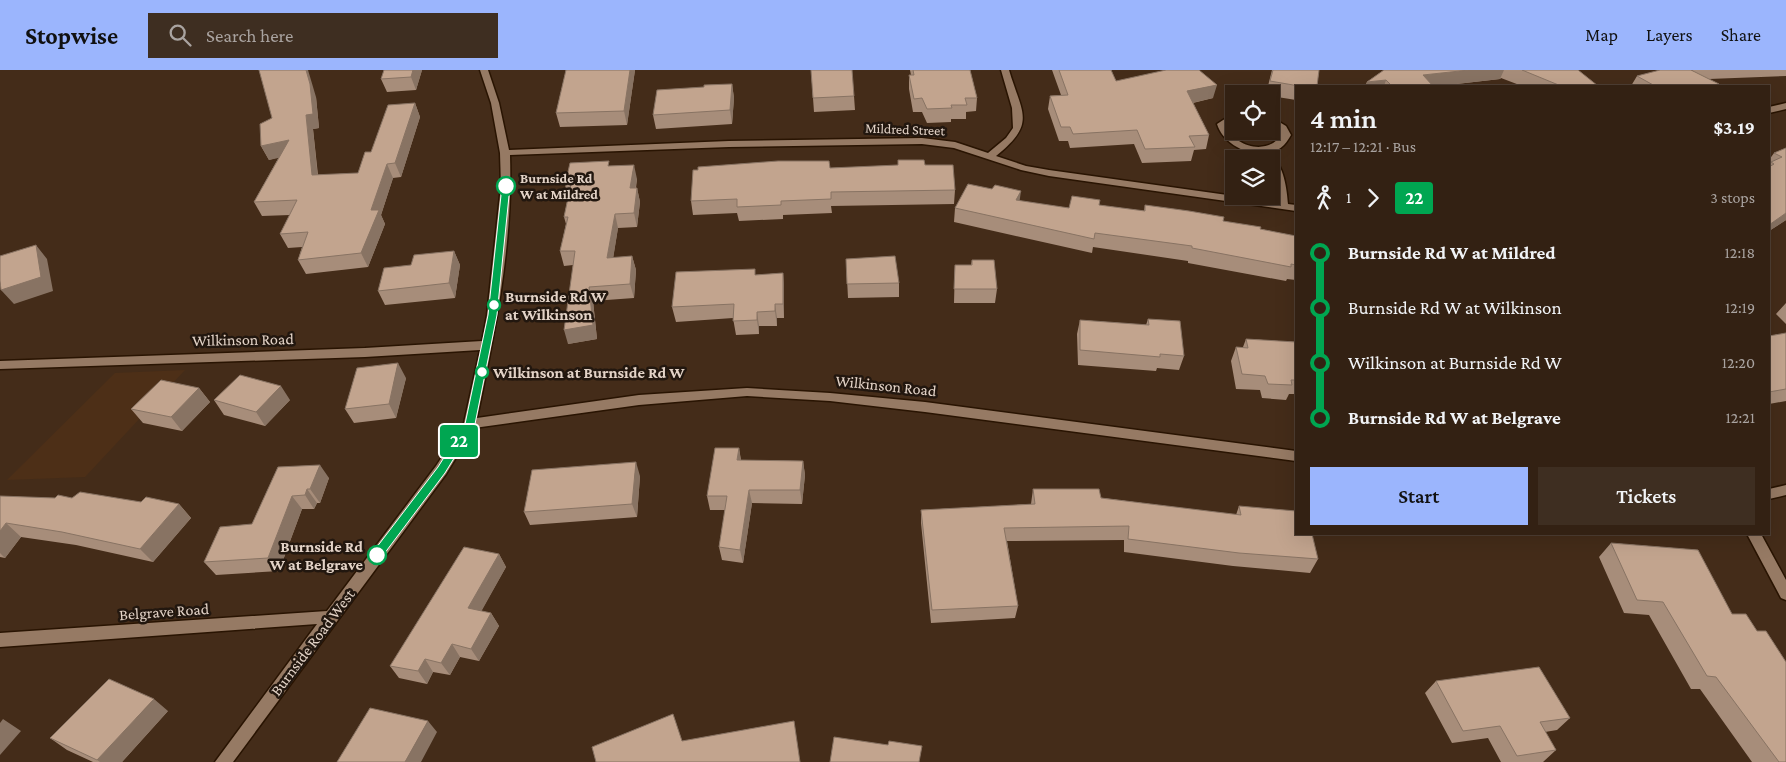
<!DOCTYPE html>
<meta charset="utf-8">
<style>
body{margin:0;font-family:"Crimson Pro",serif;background:#3e2e21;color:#f1f3f6;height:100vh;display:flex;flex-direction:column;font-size:19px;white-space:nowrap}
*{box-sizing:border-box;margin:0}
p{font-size:16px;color:#a9a3a0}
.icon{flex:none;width:28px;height:28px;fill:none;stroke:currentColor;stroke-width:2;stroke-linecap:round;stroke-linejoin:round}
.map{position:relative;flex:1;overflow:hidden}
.panel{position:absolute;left:1295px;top:15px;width:475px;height:450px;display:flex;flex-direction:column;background:#332113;border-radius:0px;box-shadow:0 5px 20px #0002,0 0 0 1px #4e3e33}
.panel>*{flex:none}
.badge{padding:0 10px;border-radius:4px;font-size:18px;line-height:32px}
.fabs{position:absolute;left:1225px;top:15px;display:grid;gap:10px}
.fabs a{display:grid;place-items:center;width:55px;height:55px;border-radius:0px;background:#332113;box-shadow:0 5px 20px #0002,0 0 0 1px #4e3e33;font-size:25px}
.map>.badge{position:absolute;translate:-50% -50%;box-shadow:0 0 0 2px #fff}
.legs{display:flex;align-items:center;gap:8px;height:55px;padding:0 15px;font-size:16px}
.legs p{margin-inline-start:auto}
.head{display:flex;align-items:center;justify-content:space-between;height:85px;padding:0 15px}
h1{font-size:28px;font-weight:600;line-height:38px}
.action{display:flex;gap:10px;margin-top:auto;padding:10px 15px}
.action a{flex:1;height:58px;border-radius:0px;background:#9bb5fd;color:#111;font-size:20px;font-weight:600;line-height:58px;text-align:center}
.action a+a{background:#3e2e21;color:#f1f3f6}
ul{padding:0 15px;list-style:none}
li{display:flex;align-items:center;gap:18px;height:55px;font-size:19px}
li i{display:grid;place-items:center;width:8px;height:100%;margin:0 6px;background:currentColor}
li i::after{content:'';width:12px;height:12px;margin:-6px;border:4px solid;border-radius:50%;background:#332113}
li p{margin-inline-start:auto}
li:first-child i{background:linear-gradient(#0000 50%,currentColor 0)}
li:last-child i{background:linear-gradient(currentColor 50%,#0000 0)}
header{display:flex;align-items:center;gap:30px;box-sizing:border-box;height:70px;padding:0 25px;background:#9bb5fd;color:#111}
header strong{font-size:24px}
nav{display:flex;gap:28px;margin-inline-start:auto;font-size:18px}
.search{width:350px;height:45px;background:#3e2e21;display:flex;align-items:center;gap:12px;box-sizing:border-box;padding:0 18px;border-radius:0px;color:#a9a3a0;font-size:19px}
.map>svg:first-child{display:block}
</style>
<header>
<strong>Stopwise</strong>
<div class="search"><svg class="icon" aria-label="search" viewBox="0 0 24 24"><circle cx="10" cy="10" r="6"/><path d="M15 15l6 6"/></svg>Search here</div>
<nav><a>Map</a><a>Layers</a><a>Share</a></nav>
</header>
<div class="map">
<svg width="1786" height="692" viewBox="0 0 1786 692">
<rect width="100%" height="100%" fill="#442c19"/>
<!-- built -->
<path fill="#4d2f17" d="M185,300L85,407L7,410L115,303Z"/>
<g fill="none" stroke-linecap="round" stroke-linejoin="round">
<!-- minor casing -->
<g stroke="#291402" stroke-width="3">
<path id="minor" d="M480,0H488L499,33L509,80L729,71L922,68L955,72L988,83L1006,68L1013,58L1012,38L1001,0H1009C1022,44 1037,53 996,86L1026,96L1049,100L1278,132L1277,114L1271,102V89H1268L1271,88C1284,93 1287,121 1288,134L1296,135V141L1049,106L1021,100L954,78L922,74L729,77L510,85C513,175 495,262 477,348L639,325L747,318L830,323L925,332L1296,381V391L925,342L830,331L747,326L639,335L474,358L446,404L233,692H215L317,554L0,577V563L327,541L436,396L464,353L480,280L365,287L0,299V291L365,278L482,271L487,245L501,116L500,83L491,33Z
M1786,33V39L1769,43V37Z
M1234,43V50L1227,55C1233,77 1268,86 1281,65L1279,59L1271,54V47L1286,56L1291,65C1289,68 1287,72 1284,75C1264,95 1224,78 1217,54Z
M1786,415V425L1769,429V419Z
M1747,464H1761L1786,510V530L1781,528Z"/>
</g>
<!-- minor -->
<use href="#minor" fill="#967a64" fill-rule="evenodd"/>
</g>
<!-- wall -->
<path fill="#a78d7a" d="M422,0L416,20L387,22L381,9Z
M566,0H635L627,55L560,57L556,43Z
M811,0L854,26L855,40L814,42Z
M910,0H970L977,28L976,41L966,42V49H951V52L927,53L922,42H913L909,19V5H911Z
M1052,0H1111L1116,11L1213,28L1193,33L1209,65L1206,79L1194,80L1191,91L1142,93L1134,74L1070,78L1068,71H1059L1048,39L1050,26L1061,25Z
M1272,0H1319L1317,16H1296V30L1271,26V24H1266Z
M1384,0H1578L1598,16H1522L1501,8L1500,9L1439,16H1365L1367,12Z
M1692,0H1786V6L1709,9L1717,16H1631L1637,6L1694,2Z
M732,14L734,28L732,54L656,59L653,45L704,17Z
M316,27L319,58L313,59L318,105L358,103L371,82L415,33L420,47L401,107L393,108L381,145L385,154L368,197L306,204L298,190L302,177L288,178L280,164L290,145L262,146L254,132L279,87L269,90L261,76Z
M1786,78V150L1769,161V90L1774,83Z
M925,95L955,120L954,134L831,136L832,143L783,145V149L739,151L737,143L693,145L691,131L830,98Z
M610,96L637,109L636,118H637L640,132L637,157L618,158L613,188L632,186L636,200L634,228L593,231L597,269L568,274L573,195L564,196L560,181L566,154L564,147L568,127L565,115Z
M1020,131L1069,138L1099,135L1144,141L1145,135L1223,151L1260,159L1296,166V210L1287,209L1286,211L1188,193V191L1093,177L1092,183L954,152L955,138Z
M454,181L460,195L455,228L385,235L378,221L411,195Z
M846,189L899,213V227L848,228Z
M972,190L997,219L995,233H954L955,195H971Z
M783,203L784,218V248H777V256H759V264L736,265L733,248L676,252L672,237L756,205Z
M1786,233V254L1776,244Z
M1148,249L1184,286L1179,300L1157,298L1156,301L1078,295L1077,264L1080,250L1146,255Z
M1786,263V331L1769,334V266Z
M1246,269L1296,272V324H1289L1286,330L1262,328L1260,320L1236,319L1231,291L1236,277H1243Z
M406,308L396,348L354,353L345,339Z
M199,318L210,332L182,361L143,353L131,339Z
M214,330H290L265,356L224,345Z
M739,378L741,390L803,391L805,405L802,434L752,433L743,493L722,490L719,477L725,440H710L707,426Z
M278,397L329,408L320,433H317L314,439H302L279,501L216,505L204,492L252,454Z
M640,406L637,447L530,455L524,442Z
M1033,419L1236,445L1239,436L1318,489L1310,503L1233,496L1124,482V470L1007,471L1018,536L1015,548L931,553L921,453V440L1031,434Z
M0,426L179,434L191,448L153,492L76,475L21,467L5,488L0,487Z
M1611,473L1698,480L1786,692H1752L1700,619H1691L1649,545L1624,543L1599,487Z
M499,484L506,497L481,541L491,543L499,556L479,591L460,587L450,605L433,602L427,614L399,608L390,596Z
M1436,611L1570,648L1557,660L1545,662L1556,680L1543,692H1501L1488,668L1452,673L1425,623Z
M168,641L122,692H93L67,680L50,668Z"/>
<!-- shaded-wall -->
<path fill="#887363" d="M306,0H308L316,27L319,58L313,59L319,119L312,105L306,45Z
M413,0H422L416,20L411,7Z
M630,0H635L627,55L624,41Z
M1469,0H1504L1500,9L1439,16H1419L1423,5Z
M1386,10L1384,16H1365L1367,12Z
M732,14L734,28L732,54L730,40Z
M1217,15L1213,28L1183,35L1187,21Z
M415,33L420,47L401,107L395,93Z
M289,70L297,84L269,90L261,76Z
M387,94L393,108L381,145L385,154L368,197L361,183L371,140Z
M634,95L637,109L633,132L630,118Z
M637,118L640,132L637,157L634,143Z
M1021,121L1019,135L1016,130Z
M1786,143V150L1769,161V155Z
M615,144L618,158L611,202L607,188Z
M36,175L47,189L53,221L14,234L1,220Z
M454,181L460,195L455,228L449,213Z
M632,186L636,200L634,228L630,214Z
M783,203L784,218V248L783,234Z
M589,217L593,231L597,269L568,274L564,260Z
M775,234L777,248V256L775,241Z
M757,242L759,256V264L757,250Z
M398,293L406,308L396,348L389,334Z
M281,316L290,330L265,356L256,342Z
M199,318L210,332L182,361L171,347Z
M739,378L741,392L737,390Z
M803,391L805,405L802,434L800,420Z
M636,392L640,406L637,447L632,434Z
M320,395L329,408L320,433L310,419Z
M307,419L317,433L314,439L305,425Z
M749,420L752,433L743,493L740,480Z
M292,426L302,439L279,501L268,488Z
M179,434L191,448L153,492L140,479Z
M6,453L21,467L5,488L0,483V461Z
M499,484L506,497L476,551L468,538Z
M491,543L499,556L479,591L471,579Z
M452,574L460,587L450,605L441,593Z
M425,589L433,602L427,614L418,601Z
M154,629L168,641L122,692H100L97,690Z
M3,649L21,661L0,685V653Z
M428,651L437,662L421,692H405Z"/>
<!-- building -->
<path fill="#c2a48e" stroke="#887363" d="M259,0H306L310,14L313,44L306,45L312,105L358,103L365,82H371L388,35L415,33L395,93L387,94L371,140H379L361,183L298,190L308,162L280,164L297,130L254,132L289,70L261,76L260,54L272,48Z
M384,0H413L411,7L381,9Z
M566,0H630L624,41L556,43Z
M811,0H852L854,26L813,28Z
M913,0H970L977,28H965L967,35H951L952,38L927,39L922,28L914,29L909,5H914Z
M1059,0H1111L1116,11L1166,0H1199L1217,15L1187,21L1209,65L1189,66L1195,77L1145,79L1137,60L1073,64L1070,57H1061L1050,26L1068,25Z
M1273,0H1319L1317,16H1299L1270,11Z
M1384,0H1469L1423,5L1433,16H1392L1386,10L1367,12Z
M1522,0H1578L1598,16H1561Z
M1660,0H1691L1719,14L1713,16H1655L1637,6Z
M732,14L730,40L653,45L657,20L704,17V15Z
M1786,78V143L1769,155V97L1774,94L1771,92L1782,87L1774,83Z
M898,90H924L925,95H953L955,120L831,122V129L781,131V135L737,137V129L691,131L693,100H698V97L778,91H829L830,98L898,95Z
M609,91L608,96L634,95L630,118H637L634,143L615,144L607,188L632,186L630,214L589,217L593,255L564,260L575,181H560L568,147H564L571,114L565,115L570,93Z
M968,114L992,119L995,115L1021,121L1016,130L1069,138L1072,126L1100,130L1099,135L1145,141V135L1189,141L1224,147L1223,151L1261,157L1260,159L1296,166V195L1291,194V197L1192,178V176L1095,163L1094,169L955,138Z
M36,175L41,207L1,220L0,211V186Z
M454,181L449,213L378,221L384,198L411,195L414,185Z
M895,186L899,213L847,214L846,189Z
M972,190H994L997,219H954L955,195H972Z
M755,199V205L783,203V234H775V241L757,242V250L733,251L734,234L672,237L676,202Z
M1148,249L1180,251L1184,286L1160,284V287L1080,280V250L1149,255Z
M1786,263V319L1769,322V266Z
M1246,269L1296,272V310H1291L1292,315L1268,314L1265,306L1242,304L1236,277L1248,278Z
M398,293L389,334L345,339L357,298Z
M240,305L281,316L256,342L214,330Z
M161,310L199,318L171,347L131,339Z
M715,378H739L737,390L803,391L800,420H749L740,480L719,477L727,426H707Z
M636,392L632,434L524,442L532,400Z
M320,395L310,419H307L305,425L292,426L268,488L204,492L220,457L252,454L278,397Z
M1033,419H1099L1101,428L1241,445L1239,436L1296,441V464H1312L1318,489L1239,483L1128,469L1129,456L1004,458L1018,536L932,540L921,440L1035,434Z
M80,422L141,432L146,427L179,434L140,479L62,462L6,453L0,461V426L55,428L58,425L72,428Z
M1611,473L1698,480L1732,544H1746L1757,561H1766L1786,592V692H1779L1716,607L1707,606L1663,532L1637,530Z
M464,477L499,484L468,538L491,543L471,579L452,574L441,593L425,589L418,601L390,596Z
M1539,597L1570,648L1540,652L1556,680L1517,686L1500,656L1463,661L1436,611Z
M109,609L154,629L97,690L50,668Z
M370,638L428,651L405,692H337Z
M673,644L682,671L794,651L800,692H596L592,677Z
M834,667L888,675L889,671L922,676L919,692H830Z"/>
<!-- line-1 -->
<path fill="#00a651" stroke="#fff" d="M506,114L510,116L497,245L475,354L445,403L381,488H373V482L438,397L465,354L488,245L502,116Z"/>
<!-- markers -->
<g fill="#fff" stroke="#00a651" stroke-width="2.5">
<circle cx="506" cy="116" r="9"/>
<circle cx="494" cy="235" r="6"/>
<circle cx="482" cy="302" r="6"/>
<circle cx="377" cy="485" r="9"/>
</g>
<g text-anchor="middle" stroke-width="5" stroke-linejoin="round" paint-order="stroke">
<!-- far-street labels -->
<g font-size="14" fill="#e3d3c7" stroke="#22170f">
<text transform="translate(905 59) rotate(2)" y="5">Mildred Street</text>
</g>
<!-- far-stop labels -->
<g font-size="14" font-weight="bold" fill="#e3d3c7" stroke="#22170f" text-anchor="start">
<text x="520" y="113">Burnside Rd<tspan x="520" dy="16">W at Mildred</tspan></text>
</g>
<!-- stop labels -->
<g font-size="16" font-weight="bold" fill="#e3d3c7" stroke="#22170f" text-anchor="start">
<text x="505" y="232">Burnside Rd W<tspan x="505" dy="18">at Wilkinson</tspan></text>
<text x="493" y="308">Wilkinson at Burnside Rd W</text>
<text x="363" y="482" text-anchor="end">Burnside Rd<tspan x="363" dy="18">W at Belgrave</tspan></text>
</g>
<!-- street labels -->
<g font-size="16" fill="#e3d3c7" stroke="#22170f">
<text transform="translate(243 269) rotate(-1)" y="6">Wilkinson Road</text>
<text transform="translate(886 315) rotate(6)" y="6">Wilkinson Road</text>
<text transform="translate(164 541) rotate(-4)" y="6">Belgrave Road</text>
<text transform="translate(312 572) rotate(-53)" y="6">Burnside Road West</text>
</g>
</g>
</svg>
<div class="fabs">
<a><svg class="icon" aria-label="locate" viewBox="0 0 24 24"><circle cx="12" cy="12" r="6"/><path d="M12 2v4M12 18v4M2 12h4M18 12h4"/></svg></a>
<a><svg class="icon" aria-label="layers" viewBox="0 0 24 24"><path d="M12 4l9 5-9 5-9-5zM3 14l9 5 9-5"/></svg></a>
</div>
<b class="badge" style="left:459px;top:371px;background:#00a651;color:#fff">22</b>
<section class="panel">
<div class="head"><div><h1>4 min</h1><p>12:17 – 12:21 · Bus</p></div><b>$3.19</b></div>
<div class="legs"><svg class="icon" aria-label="walk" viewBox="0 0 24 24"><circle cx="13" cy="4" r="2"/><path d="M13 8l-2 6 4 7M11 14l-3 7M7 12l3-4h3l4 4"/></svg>1<svg class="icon" aria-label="forward" viewBox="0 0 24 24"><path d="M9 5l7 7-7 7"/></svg><b class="badge" style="background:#00a651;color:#fff">22</b><p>3 stops</p></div>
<ul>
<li><i style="color:#00a651"></i><b>Burnside Rd W at Mildred</b><p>12:18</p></li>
<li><i style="color:#00a651"></i><span>Burnside Rd W at Wilkinson</span><p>12:19</p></li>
<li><i style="color:#00a651"></i><span>Wilkinson at Burnside Rd W</span><p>12:20</p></li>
<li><i style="color:#00a651"></i><b>Burnside Rd W at Belgrave</b><p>12:21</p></li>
</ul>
<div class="action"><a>Start</a><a>Tickets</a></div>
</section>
</div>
